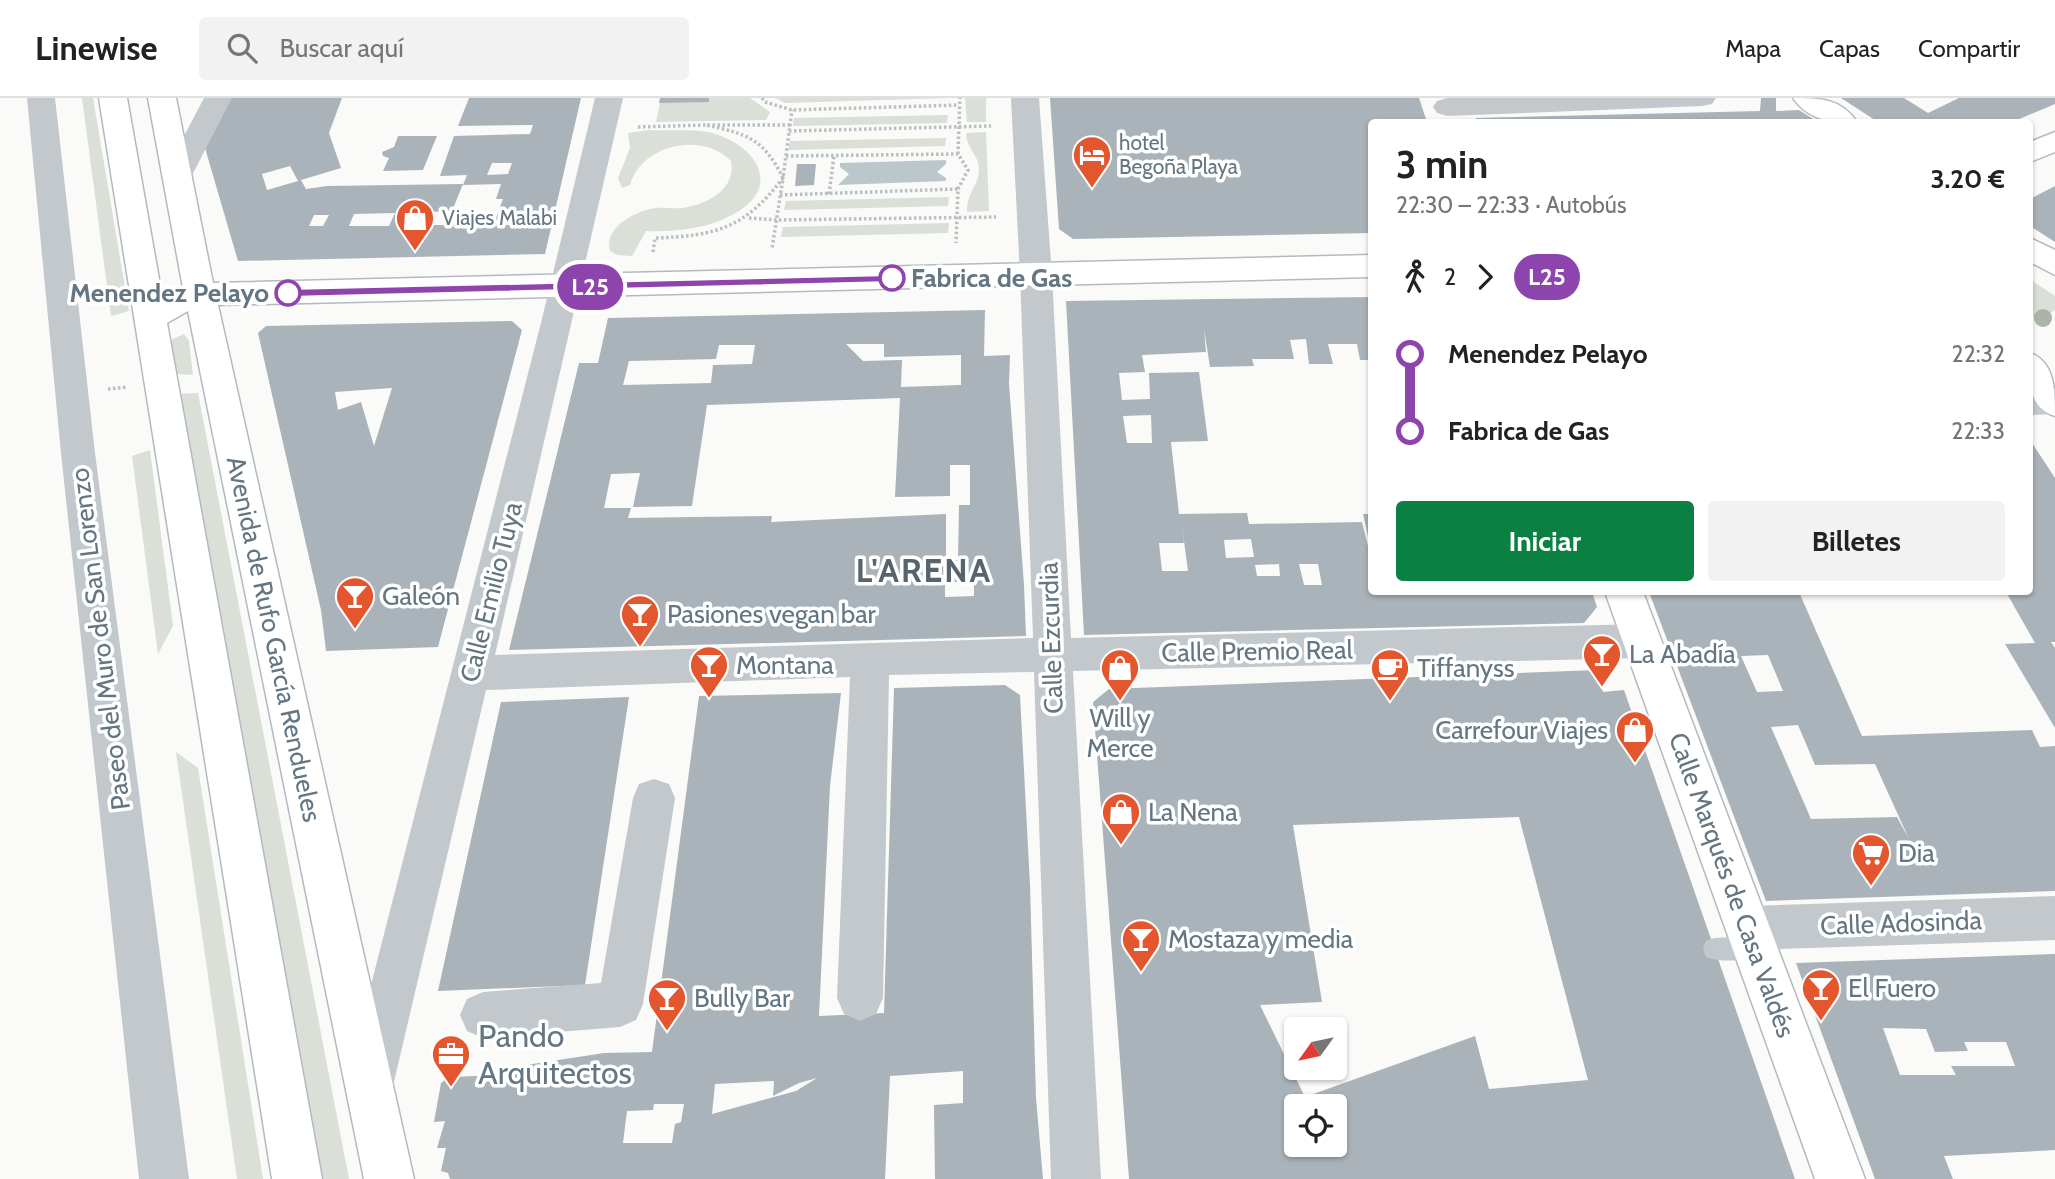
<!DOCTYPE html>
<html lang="es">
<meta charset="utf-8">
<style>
body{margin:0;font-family:Cabin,sans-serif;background:#f2f2f2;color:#222;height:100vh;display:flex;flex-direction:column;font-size:26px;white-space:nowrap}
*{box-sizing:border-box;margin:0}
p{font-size:23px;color:#767676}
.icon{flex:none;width:38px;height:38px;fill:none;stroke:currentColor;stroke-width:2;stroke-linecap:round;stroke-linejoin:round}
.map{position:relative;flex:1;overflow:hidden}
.panel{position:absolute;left:1368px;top:21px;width:665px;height:476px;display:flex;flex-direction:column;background:#fff;border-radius:7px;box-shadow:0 2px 5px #0004}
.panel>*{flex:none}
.badge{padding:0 14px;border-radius:23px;font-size:24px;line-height:46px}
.needle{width:46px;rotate:237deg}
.controls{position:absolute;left:1284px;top:919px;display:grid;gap:14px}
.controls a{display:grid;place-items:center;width:63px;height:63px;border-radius:7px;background:#fff;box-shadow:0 2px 5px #0004;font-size:35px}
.map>.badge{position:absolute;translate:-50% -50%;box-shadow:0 0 0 4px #fff}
.legs{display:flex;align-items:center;gap:10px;height:77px;padding:0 28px;font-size:23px}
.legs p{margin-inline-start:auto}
.headline{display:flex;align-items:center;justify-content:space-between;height:119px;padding:0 28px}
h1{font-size:38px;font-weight:700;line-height:52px}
.cta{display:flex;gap:14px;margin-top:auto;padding:14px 28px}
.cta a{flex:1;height:80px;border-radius:7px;background:#0b8043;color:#fff;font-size:28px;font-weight:700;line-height:80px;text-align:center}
.cta a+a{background:#f2f2f2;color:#222}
ul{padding:0 28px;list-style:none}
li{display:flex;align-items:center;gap:24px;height:77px;font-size:26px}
li i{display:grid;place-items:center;width:10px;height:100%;margin:0 9px;background:currentColor}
li i::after{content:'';width:18px;height:18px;margin:-9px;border:5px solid;border-radius:50%;background:#fff}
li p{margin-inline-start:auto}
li:first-child i{background:linear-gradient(#0000 50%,currentColor 0)}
li:last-child i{background:linear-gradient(currentColor 50%,#0000 0)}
header{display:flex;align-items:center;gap:42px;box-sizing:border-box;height:98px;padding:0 35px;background:#fff;border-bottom:2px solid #e0e0e0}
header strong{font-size:33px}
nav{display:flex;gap:38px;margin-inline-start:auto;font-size:24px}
.search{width:490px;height:63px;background:#f2f2f2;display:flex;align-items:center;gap:18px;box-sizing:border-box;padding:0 24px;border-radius:7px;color:#767676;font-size:26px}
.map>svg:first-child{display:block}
</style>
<header>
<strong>Linewise</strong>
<div class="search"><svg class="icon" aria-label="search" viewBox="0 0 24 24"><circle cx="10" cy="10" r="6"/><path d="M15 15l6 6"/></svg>Buscar aquí</div>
<nav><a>Mapa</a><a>Capas</a><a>Compartir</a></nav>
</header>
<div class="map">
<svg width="2055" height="1081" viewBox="0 0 2055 1081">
<rect width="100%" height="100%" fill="#fafaf8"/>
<!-- green -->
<path fill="#dadfd7" d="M82,0H93L129,213L111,218Z
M661,0H750L770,14L766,22L656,24Z
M775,0H948L785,5Z
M965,0H986V24H967Z
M948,17L947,25L793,28L794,20Z
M649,32C668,33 689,31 708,34C753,44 786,87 734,116C707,131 676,134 646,133L632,158L617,157L610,153C603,130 635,113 655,110C664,109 674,111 683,110C708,106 736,92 731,63C702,33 641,47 630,87L622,90L618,80L630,50L628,35Z
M986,34L989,113L967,114C967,92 979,89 979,71C979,57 967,52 966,35Z
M946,40L945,48L788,52L790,43Z
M949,99L948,108L784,112L786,103Z
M949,125L948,135L781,139L783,129Z
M2030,184H2034L2055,198V212L2047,218L2048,224H2038L2030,213Z
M184,236L189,243L193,277L176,276L171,242Z
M198,295L349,1081H317L179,296Z
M150,352L173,528L158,556L132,358Z
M176,654L198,670L263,1081H237Z"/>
<!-- water -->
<path fill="#bbc7cb" d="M946,62V66L937,74L946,80V83L838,87L849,76L840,69V65Z"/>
<!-- building -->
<path fill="#aab3b9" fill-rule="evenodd" d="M231,0H342L329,35L341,70L301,82L306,91L327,88L463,86L452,113L430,114L423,127H446L449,121L496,120L503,101H496L501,86L463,87L467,77L440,78L454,38L530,36L533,27L458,28L469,0H581L545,156L238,163L205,50ZM492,65H512L508,76L487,77ZM290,68L298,83L267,92L262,76ZM395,115L389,128H349L354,116ZM314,117H329L323,128H309Z
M660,0H709V4L659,5Z
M1050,0H1419L1427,24H1372V135L1073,141L1059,131Z
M1761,0H1776V13L1799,12L1818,24H1477L1476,20L1760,13Z
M1841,0H1904L1928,15L1959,0H2055V6L2012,24H1878Z
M398,38H437L423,72L383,73L389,60L383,58L382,54L394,49Z
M797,66H816L814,87L795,88Z
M2055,88V144L2030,128V101Z
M1372,199V262H1360L1357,246H1328L1333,266H1309L1306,241L1290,242L1294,261H1252L1254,268L1210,269L1204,231L1206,254L1142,257L1145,274L1119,275L1122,302L1150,301L1149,275L1199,274L1208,343L1171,344L1179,416L1247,415L1249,426L1362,424L1372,464V494H1592L1597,509L1584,525L1084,537L1066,203ZM1151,317L1152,345H1127L1123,318ZM1181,421L1188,473H1162L1159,445H1184ZM1251,441L1254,459L1226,460L1224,442ZM1279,466L1280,478H1257L1255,467ZM1299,466H1318L1322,487H1304Z
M985,212L984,258L1010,257L1009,286L1024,487L1026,538L509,552L579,265H598L608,220ZM846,246H884V259L961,257V287L901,289L902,262L863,263ZM719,247H755L752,266L713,267L711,285L623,287L629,263L716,261ZM900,300L895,399L950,398V367H970V407H959L958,462H946V474V416L771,424L772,418L628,420L631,410H604L611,376L640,375L633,409L692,408L707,307ZM945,484H974V498L945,499Z
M512,223L522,232L438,549L326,553L321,512L258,235L266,228ZM392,290L374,348L361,304L338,312L335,294Z
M2030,342L2055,380V544H2051L2055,550V630L2005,546L2035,545L2006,494H2030V435H2033L2030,429Z
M1363,416H1372V452H1371Z
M1649,494H1799L1862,638L2032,632L2040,649L2055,648V793L1766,803ZM1768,557L1783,593L1757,594L1741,558ZM1798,627L1815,667L1875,666L1909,741L1897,719L1811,721L1771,629Z
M1596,572L1603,594L1624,592L1795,1081H1129L1093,604L1109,591ZM1519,719L1588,982L1489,991L1475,938L1305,999L1260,907L1322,904L1293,727ZM1297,1008H1335V1046H1297Z
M1005,587L1020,597L1030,787L1036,1000L1043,1081H935L934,1007L963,1005V973L890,978L885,1081H450L448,1075L441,1073L446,1050H437L445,1023L434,1024L441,985L449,979L504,977L506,970L604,955L652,954L699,598L841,595L830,688L819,918L884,915L894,590ZM817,980L796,993L712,1016L715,986L774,983L773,998L799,985ZM654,1006H684L681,1024L675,1026L672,1045H623L627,1013L653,1012Z
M629,599L585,887L438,893L501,604Z
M2055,856V1052L1944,1058L1953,1081H1875L1796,865ZM1883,930L1926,931L1935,954L1968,953L1964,944H2006L2015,968H1951L1956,977H1900Z"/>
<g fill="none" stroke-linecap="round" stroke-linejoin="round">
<!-- secondary casing -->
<g stroke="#b3babf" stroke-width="3">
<path id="secondary" d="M99,0H127L162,198L183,190L148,0H176L213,185L1372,157V179L218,207L414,1081H364L188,213L167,225L322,1081H272Z
M2055,34V54L2030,64V44Z
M2030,255C2055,264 2055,292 2055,318C2026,309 2030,280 2030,255Z
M1605,494H1643L1865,1081H1815Z"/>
</g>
<!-- primary casing -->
<g stroke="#b5babe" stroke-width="3">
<path id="primary" d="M1793,0C1818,0 1841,0 1857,24C1833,26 1808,22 1793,0Z
M2030,140L2055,152V177L2030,164Z"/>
</g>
<!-- path -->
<path stroke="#bbbfc2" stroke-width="3.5" stroke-dasharray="2.5 2.5" stroke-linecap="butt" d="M762,0L765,4L792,12L959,7
M790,27H706C747,36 763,40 783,80L792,12
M638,29L706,27
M789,33L991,28
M958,56L960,0
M786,58L958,56L968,72L958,91L956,145
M829,96L834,58
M780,97L958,91
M749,120L777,122L996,119
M653,154L655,140C716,138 745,130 783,80L772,150
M108,291L127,289"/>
<!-- lane -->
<path fill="#c3c8cc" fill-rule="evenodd" d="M1755,838L1763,841L1766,849L1763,857C1748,863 1721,865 1706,859L1703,851L1706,843L1714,840Z"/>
<!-- street -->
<path fill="#c3c8cc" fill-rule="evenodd" d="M27,0H55L95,355L189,1081H139L61,355Z
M204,0H232L189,83L179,85L169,83L164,76Z
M595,0H623L495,557L1033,540L1020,177L1011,0H1039L1052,177L1071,540L1643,526L1657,531L1662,543L1657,555L1643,560L1073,573L1101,1081H1051L1034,574L889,577L883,900L876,916L860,923L844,916L837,900L850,579L486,592L393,988L386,1005L369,1012L352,1005L345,988L542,221Z
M1447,0H1716L1712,6L1702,8L1447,18L1437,15L1433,9L1437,3Z
M2055,290V316L2030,317V291Z
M654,681L669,686L675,700L643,906L636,922L620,929L483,940L467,933L460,917L467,901L483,894L601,885L633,700L639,686Z
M2055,798V842L1748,852L1732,845L1726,830L1732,815L1748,808Z"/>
<!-- secondary -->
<use href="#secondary" fill="#fff" fill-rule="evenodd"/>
<!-- primary -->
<use href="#primary" fill="#fff" fill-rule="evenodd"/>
</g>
<!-- trees -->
<circle fill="#aab4a7" cx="2043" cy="220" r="9"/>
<!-- line-1 -->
<path fill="#8e44ad" stroke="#fff" stroke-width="2" d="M892,177L898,180L892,184L288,199L282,195L288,191Z"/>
<!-- icons -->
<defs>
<g id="hotel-pin" transform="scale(2.0125)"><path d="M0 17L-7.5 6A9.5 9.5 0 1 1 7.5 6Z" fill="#e4572e" stroke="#fff"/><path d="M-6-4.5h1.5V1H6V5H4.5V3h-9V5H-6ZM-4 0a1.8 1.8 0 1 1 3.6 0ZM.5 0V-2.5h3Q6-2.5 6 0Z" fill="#fff"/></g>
<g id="shop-pin" transform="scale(2.0125)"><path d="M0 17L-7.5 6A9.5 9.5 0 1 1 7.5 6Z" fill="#e4572e" stroke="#fff"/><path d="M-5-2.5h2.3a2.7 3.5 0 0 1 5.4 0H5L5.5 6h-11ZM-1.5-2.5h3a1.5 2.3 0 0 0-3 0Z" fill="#fff"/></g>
<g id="bar-pin" transform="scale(2.0125)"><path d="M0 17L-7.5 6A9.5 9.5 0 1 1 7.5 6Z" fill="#e4572e" stroke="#fff"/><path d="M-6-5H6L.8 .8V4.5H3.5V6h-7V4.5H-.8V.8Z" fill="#fff"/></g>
<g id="cafe-pin" transform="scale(2.0125)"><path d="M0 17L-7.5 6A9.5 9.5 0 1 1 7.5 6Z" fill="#e4572e" stroke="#fff"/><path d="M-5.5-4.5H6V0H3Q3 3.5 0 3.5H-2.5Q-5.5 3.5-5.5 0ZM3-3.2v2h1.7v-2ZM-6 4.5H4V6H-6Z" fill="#fff"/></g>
<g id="supermarket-pin" transform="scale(2.0125)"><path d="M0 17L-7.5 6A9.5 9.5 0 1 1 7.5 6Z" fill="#e4572e" stroke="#fff"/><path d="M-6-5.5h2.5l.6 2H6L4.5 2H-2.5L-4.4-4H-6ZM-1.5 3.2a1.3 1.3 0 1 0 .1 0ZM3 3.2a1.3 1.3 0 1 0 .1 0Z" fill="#fff"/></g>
<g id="office-pin" transform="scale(2.0125)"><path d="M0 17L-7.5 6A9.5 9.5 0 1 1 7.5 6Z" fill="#e4572e" stroke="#fff"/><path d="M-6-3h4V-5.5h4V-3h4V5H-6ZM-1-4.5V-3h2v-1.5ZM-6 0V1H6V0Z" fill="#fff"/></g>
</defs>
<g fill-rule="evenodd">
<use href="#hotel-pin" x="1092" y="57"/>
<use href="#shop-pin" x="415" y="120"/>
<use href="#bar-pin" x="355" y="498"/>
<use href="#bar-pin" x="640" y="516"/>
<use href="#bar-pin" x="1602" y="556"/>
<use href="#bar-pin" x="709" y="567"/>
<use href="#shop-pin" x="1120" y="570"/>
<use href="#cafe-pin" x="1390" y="570"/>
<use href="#shop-pin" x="1635" y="632"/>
<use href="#shop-pin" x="1121" y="714"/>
<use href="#supermarket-pin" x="1871" y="755"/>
<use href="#bar-pin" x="1141" y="841"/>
<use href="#bar-pin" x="1821" y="890"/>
<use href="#bar-pin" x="667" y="900"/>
<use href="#office-pin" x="451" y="956"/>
</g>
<!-- markers -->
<g fill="#fff" stroke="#8e44ad" stroke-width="3.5">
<circle cx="892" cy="180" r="12"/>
<circle cx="288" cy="195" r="12"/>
</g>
<g text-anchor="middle" stroke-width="7" stroke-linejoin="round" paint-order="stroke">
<!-- far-poi labels -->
<g font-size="21" fill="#657683" stroke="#fff" text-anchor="start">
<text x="1119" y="52">hotel<tspan x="1119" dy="24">Begoña Playa</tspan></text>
<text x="442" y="127">Viajes Malabi</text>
</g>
<!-- stop labels -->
<g font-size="26" font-weight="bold" fill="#657683" stroke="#fff" text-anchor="start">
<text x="911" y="189">Fabrica de Gas</text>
<text x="269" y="204" text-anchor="end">Menendez Pelayo</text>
</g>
<!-- street labels -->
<g font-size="26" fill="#657683" stroke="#fff">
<text transform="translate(491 494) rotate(-76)" y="9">Calle Emilio Tuya</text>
<text transform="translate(1051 540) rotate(-92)" y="9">Calle Ezcurdia</text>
<text transform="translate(100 541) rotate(-97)" y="9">Paseo del Muro de San Lorenzo</text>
<text transform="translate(274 541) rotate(78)" y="9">Avenida de Rufo García Rendueles</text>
<text transform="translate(1257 553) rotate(-1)" y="9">Calle Premio Real</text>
<text transform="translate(1732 787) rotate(70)" y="9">Calle Marqués de Casa Valdés</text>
<text transform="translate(1901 825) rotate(-2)" y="9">Calle Adosinda</text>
</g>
<!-- poi labels -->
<g font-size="26" fill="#657683" stroke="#fff" text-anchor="start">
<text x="382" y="507">Galeón</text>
<text x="667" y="525">Pasiones vegan bar</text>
<text x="1629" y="565">La Abadía</text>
<text x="736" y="576">Montana</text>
<text x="1417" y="579">Tiffanyss</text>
<text x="1120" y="629" text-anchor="middle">Will y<tspan x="1120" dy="30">Merce</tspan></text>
<text x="1608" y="641" text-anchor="end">Carrefour Viajes</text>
<text x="1148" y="723">La Nena</text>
<text x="1898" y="764">Dia</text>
<text x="1168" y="850">Mostaza y media</text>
<text x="1848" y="899">El Fuero</text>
<text x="694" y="909">Bully Bar</text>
</g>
<!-- near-poi labels -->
<g font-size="32" fill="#657683" stroke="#fff" text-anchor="start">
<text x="478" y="949">Pando<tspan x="478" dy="37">Arquitectos</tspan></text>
</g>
<!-- district labels -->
<g font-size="33" font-weight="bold" letter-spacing="2" fill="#57646e" stroke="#fff">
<text x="924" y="484">L'ARENA</text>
</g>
</g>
</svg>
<div class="controls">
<a><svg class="needle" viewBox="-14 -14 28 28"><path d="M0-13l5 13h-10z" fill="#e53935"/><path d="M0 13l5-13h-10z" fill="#767676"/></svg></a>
<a><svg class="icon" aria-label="locate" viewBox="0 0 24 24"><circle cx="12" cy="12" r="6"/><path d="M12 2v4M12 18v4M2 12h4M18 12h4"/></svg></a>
</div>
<b class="badge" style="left:590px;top:189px;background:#8e44ad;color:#fff">L25</b>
<section class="panel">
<div class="headline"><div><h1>3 min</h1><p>22:30 – 22:33 · Autobús</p></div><b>3.20 €</b></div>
<div class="legs"><svg class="icon" aria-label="walk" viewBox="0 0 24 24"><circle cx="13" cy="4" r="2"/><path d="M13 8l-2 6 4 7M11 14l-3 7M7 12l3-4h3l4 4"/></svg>2<svg class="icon" aria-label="forward" viewBox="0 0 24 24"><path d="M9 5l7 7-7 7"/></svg><b class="badge" style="background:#8e44ad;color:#fff">L25</b></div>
<ul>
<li><i style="color:#8e44ad"></i><b>Menendez Pelayo</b><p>22:32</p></li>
<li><i style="color:#8e44ad"></i><b>Fabrica de Gas</b><p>22:33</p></li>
</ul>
<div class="cta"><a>Iniciar</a><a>Billetes</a></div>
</section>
</div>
